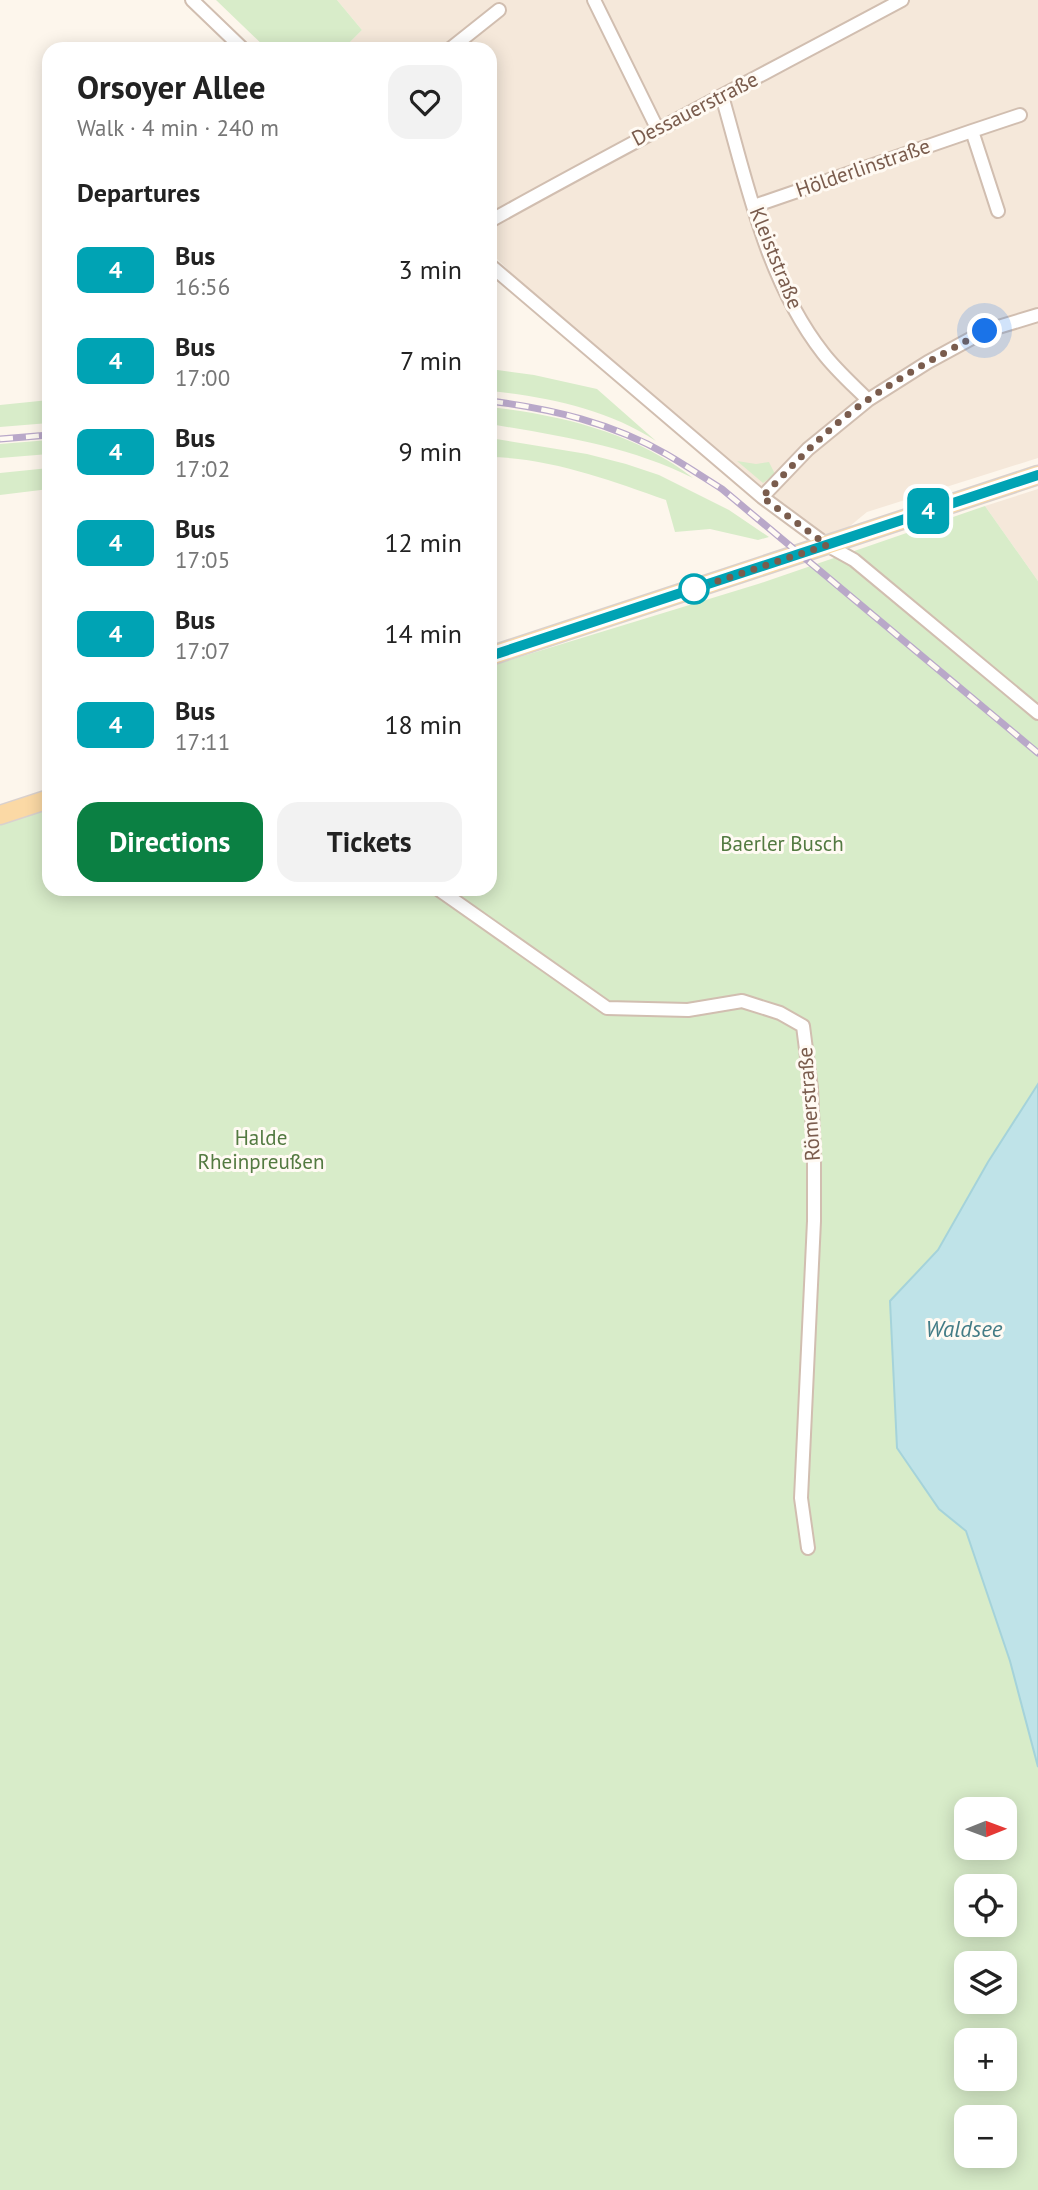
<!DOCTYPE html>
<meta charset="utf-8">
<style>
body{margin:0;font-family:"PT Sans",sans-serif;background:#f2f2f2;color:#222;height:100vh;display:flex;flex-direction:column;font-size:26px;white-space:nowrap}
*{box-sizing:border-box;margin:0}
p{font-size:23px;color:#767676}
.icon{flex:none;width:38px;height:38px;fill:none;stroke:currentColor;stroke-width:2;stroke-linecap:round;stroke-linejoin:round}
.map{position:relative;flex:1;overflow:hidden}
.side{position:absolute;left:42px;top:42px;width:455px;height:854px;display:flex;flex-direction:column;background:#fff;border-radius:21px;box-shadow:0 4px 18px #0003}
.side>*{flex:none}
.badge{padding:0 14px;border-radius:10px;font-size:24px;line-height:46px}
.needle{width:46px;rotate:89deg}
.fabs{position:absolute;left:954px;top:1797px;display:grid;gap:14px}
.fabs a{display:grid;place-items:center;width:63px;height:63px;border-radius:14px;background:#fff;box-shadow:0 4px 18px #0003;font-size:35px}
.you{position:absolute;width:35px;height:35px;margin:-18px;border:5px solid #fff;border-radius:50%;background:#1a73e8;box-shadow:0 0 0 10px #1a73e833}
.map>.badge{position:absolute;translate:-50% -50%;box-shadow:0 0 0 4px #fff}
h2{padding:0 35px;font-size:26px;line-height:63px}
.round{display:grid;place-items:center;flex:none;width:74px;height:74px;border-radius:21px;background:#f2f2f2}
.overview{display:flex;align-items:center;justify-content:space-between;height:119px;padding:0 35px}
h1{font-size:33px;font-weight:700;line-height:52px}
.button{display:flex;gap:14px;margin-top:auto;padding:14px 35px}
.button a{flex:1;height:80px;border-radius:21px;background:#0b8043;color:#fff;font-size:28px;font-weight:700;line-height:80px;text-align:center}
.button a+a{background:#f2f2f2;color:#222}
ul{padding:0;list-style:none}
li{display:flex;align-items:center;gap:21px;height:91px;padding:0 35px}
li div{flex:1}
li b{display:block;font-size:26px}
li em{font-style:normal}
li .badge{min-width:77px;font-weight:700;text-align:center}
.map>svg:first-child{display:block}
</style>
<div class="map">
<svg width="1038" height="2190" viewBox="0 0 1038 2190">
<rect width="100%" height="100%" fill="#fdf6ec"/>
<!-- residential -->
<path fill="#f5e8da" d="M337,0H1038V458L867,512L827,545L587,348L490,252V49H343L362,30Z
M1038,489V581L985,506Z"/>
<!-- green -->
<path fill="#d8ecc9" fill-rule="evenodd" d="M216,0H337L362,30L343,49H267Z
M490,369L534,375L597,389L656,441C607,409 547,397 490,391Z
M49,400V423L0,427V405Z
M490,407C561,415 636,433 693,478C629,446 560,436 490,424Z
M490,438L587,454L626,464L659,475L729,510L769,537L758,540L710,529L675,532L666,500C610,480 550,458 490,457Z
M49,440V454L0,458V444Z
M737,461L756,464L769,462L775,474L763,483Z
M49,468V489L0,495V473Z
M985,506L1038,581V1084L988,1162L938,1250L890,1302L897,1448L939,1509L966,1531L1010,1661L1038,1767V2190H0V825L49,808V889H490V666L758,584ZM966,1810H1004V1848H966ZM966,1886H1004V1925H966ZM966,1964H1004V2002H966ZM966,2040H1004V2079H966ZM966,2118H1004V2156H966Z"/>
<!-- water -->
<path fill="#bfe3e8" stroke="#a5d3da" stroke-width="2" d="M1038,1084V1767L1010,1661L966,1531L939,1509L897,1448L890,1301L938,1250L988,1162Z"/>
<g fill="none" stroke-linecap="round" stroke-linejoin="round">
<!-- minor casing -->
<g stroke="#d1beb0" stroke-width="16">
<path id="minor" d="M192,0L243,49
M594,0L657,128
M450,49L499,10
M722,96C747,183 766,280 823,353C836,370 853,385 868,400
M754,206L972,131
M998,211L972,131L1020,115
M490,221C626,145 764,74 902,0
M490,265L762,497L827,545L854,560L1038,713
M762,497L808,449L868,400L928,362L985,331L1038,315
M438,889L607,1008L688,1010L742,1001L780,1013L803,1026L811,1088L814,1157V1221L801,1498L808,1548"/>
</g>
<!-- primary casing -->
<g stroke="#dad1cd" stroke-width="21">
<path id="primary" d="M490,656L1038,475
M0,815L49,799"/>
</g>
<!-- minor -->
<use href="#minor" stroke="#fff" stroke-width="12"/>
<!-- primary -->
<use href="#primary" stroke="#fbd9a5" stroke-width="18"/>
<!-- rail casing -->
<g stroke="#b9a8c9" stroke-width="7">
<path id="rail" d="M490,401C552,409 612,423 666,454C685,465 703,477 722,489L1038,753
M0,439L49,435"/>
</g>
<!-- rail -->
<use href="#rail" stroke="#fffaf3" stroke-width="4.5" stroke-dasharray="13" stroke-linecap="butt"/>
</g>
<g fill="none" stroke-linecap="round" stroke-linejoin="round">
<!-- line casing -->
<g stroke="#fff" stroke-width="16">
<path id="line" d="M490,656L1038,475"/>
</g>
<!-- line -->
<use href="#line" stroke="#00a3b4" stroke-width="10"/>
<!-- walk -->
<path stroke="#7a5c4d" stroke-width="7" stroke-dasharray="0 12.6" d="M694,589L827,545L762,497C796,462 829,426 869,399C906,373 946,352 985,331"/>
</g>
<!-- markers -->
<circle fill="#fff" stroke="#00a3b4" stroke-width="3.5" cx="694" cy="589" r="14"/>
<g text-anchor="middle" stroke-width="6" stroke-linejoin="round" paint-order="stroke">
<!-- street labels -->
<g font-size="21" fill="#7a5c4d" stroke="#fffaf3">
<text transform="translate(695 109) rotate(-27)" y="7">Dessauerstraße</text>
<text transform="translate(863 168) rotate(-19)" y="7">Hölderlinstraße</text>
<text transform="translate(776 258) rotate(68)" y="7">Kleiststraße</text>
<text transform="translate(809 1104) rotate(-94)" y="7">Römerstraße</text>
</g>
<!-- park labels -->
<g font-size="21" fill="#537a41" stroke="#fffaf3">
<text x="782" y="851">Baerler Busch</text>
<text x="261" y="1145">Halde<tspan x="261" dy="24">Rheinpreußen</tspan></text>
</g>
<!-- water labels -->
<g font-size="23" font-style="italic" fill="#437c86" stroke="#fffaf3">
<text x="964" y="1337">Waldsee</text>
</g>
</g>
</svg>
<div class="fabs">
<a><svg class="needle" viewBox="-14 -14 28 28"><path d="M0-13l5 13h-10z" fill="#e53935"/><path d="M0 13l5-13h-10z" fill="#767676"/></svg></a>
<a><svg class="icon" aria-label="locate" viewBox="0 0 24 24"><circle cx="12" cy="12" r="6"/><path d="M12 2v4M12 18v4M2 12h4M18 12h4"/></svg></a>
<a><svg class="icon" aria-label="layers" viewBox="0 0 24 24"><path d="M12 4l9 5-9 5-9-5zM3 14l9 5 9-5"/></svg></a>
<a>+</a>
<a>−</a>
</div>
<div class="you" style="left:985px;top:331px"></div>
<b class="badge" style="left:928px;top:511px;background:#00a3b4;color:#fff">4</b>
<section class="side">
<div class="overview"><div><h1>Orsoyer Allee</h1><p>Walk · 4 min · 240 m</p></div><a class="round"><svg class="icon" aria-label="heart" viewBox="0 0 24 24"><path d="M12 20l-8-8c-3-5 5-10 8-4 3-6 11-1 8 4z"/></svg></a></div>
<h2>Departures</h2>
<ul>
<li><span class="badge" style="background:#00a3b4;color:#fff">4</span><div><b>Bus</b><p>16:56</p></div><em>3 min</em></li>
<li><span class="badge" style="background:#00a3b4;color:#fff">4</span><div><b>Bus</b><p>17:00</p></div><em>7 min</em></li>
<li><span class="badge" style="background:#00a3b4;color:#fff">4</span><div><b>Bus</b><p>17:02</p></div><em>9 min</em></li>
<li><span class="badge" style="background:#00a3b4;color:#fff">4</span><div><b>Bus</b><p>17:05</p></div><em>12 min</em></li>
<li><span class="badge" style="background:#00a3b4;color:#fff">4</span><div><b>Bus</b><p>17:07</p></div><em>14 min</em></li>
<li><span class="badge" style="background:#00a3b4;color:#fff">4</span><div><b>Bus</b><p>17:11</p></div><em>18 min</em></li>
</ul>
<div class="button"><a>Directions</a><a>Tickets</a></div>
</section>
</div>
